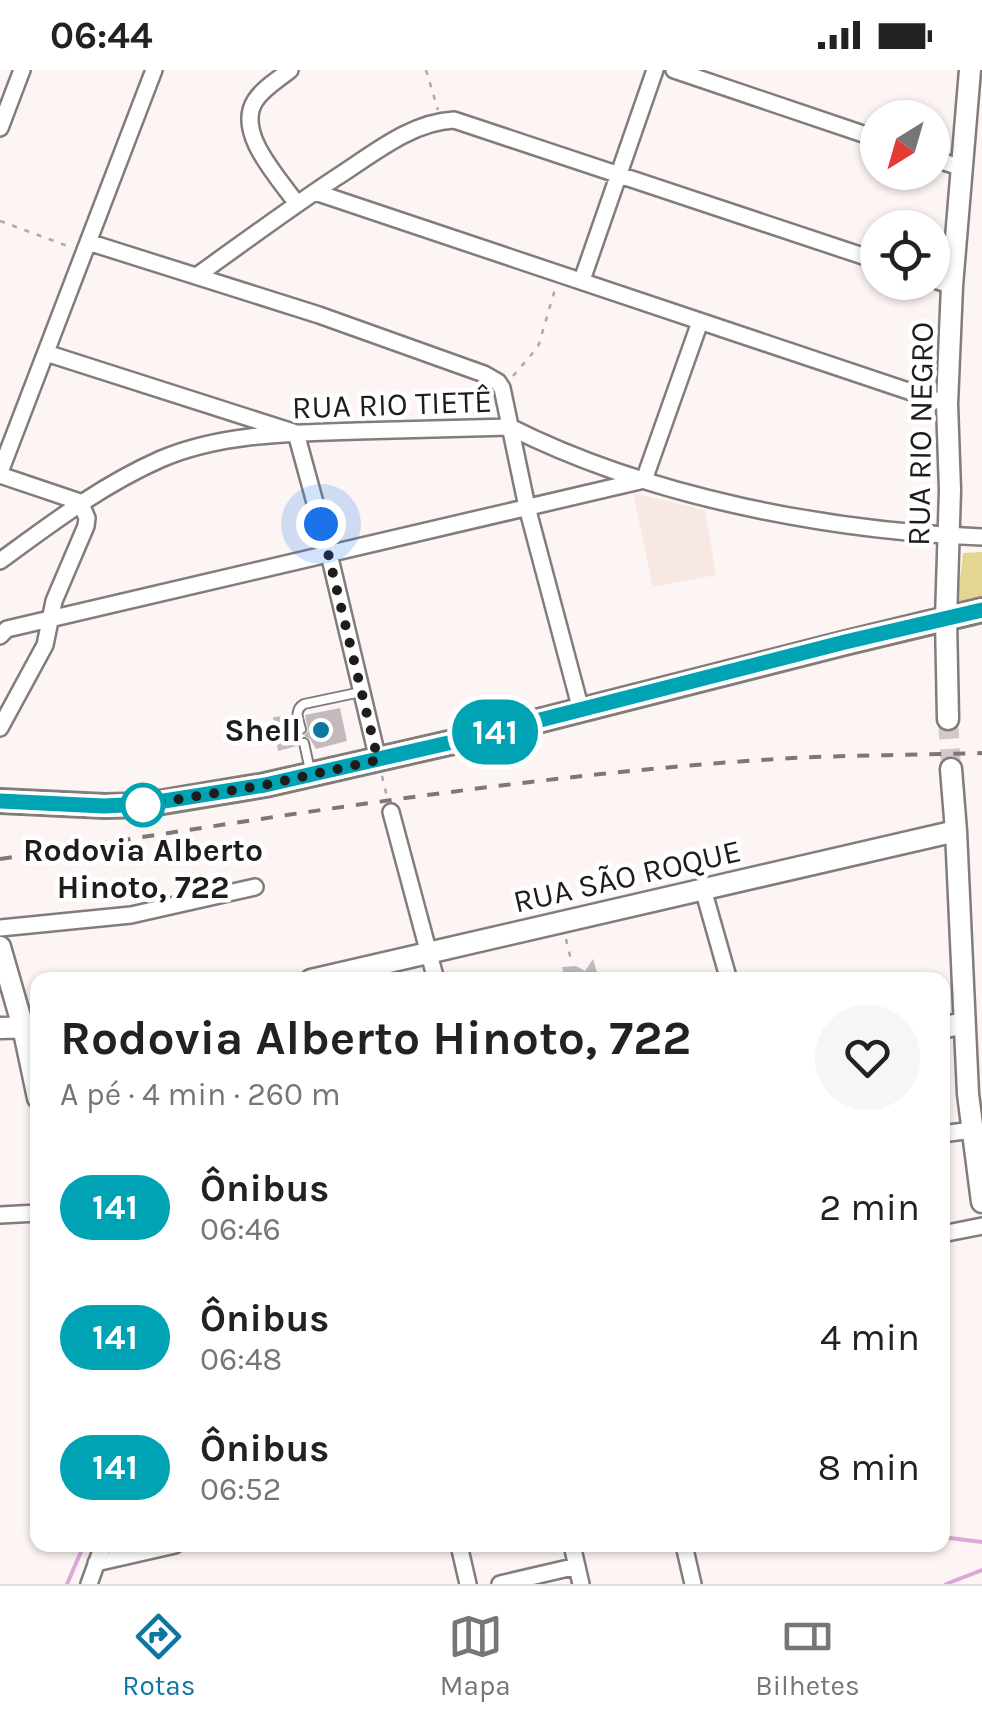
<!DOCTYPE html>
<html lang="pt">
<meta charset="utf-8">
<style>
body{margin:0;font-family:Karla,sans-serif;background:#f6f6f6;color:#222;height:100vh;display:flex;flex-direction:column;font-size:38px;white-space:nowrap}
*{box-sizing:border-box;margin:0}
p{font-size:32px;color:#767676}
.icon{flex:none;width:55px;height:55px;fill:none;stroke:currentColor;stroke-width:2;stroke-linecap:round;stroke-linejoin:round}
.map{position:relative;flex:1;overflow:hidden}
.side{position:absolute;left:30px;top:902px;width:920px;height:580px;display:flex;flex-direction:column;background:#fff;border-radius:20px;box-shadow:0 2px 8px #0004}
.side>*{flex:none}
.badge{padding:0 20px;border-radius:32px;font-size:35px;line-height:65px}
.needle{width:65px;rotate:217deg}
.fabs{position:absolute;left:860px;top:30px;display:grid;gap:20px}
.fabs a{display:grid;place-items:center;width:90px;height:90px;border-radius:50%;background:#fff;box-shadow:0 2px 8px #0004;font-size:50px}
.you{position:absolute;width:50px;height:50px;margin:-25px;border:8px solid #fff;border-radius:50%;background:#1a73e8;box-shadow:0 0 0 15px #1a73e833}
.map>.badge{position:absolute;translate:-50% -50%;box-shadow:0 0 0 5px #fff}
.round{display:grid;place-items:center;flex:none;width:105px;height:105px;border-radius:52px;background:#f6f6f6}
.overview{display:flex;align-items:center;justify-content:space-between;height:170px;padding:0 30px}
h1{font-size:48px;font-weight:700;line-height:75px}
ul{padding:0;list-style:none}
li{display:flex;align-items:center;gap:30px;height:130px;padding:0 30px}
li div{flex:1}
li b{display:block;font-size:38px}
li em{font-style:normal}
li .badge{min-width:110px;font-weight:700;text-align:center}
.status{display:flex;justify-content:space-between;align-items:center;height:70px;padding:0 50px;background:#fff;direction:ltr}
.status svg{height:28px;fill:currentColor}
.tabs{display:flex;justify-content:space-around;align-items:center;height:140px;border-top:2px solid #e0e0e0;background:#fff;font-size:28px;color:#767676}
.tabs a{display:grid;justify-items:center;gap:5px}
.tabs .active{color:#0d76a2}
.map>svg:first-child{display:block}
</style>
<div class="status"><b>06:44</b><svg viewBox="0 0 49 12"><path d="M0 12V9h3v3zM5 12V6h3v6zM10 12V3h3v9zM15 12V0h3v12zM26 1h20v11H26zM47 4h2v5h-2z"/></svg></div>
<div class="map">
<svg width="982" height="1514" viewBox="0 0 982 1514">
<rect width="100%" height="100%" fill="#fdf5f3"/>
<!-- built -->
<path fill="#f8e8e4" d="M633,423L705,440L716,505L653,517Z"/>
<!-- green -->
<path fill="#e4d593" d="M982,482V528L957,535L963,483Z"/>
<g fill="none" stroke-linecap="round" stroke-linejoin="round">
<!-- stream -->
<path stroke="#dca8d8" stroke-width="4" d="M942,1467L982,1472
M818,1475H826
M67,1514L84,1475
M946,1514L982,1500"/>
</g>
<!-- building -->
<path fill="#c2babc" d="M340,638L347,671L316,679L310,669L304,666L308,660L305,645Z
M289,646L294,662L301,666L297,670V676L278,681L273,647Z
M593,889L599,909L602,910H565L562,897L576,896L585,901Z"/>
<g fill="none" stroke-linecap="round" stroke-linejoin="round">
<!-- secondary-tunnel -->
<path stroke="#d1cac8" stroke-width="20" stroke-dasharray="20 10" stroke-linecap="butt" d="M948,649L951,699"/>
<!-- lane casing -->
<g stroke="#827c7a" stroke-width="12">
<path id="lane" d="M301,659C298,648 294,640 304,634L361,622
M304,673L310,700"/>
</g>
<!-- street casing -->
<g stroke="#827c7a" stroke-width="20">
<path id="street" d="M290,0C279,9 263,18 255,31C235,63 279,108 297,134
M674,0L878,69
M0,58L22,0
M932,88L962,98
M315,122L947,334
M88,172L319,245L484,304L498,312L502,318L527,437L581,640
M198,205C244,172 290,138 337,107C373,84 411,52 454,50L878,191
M932,209L952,216
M582,210L655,0
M46,283L296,363L329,484L378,690
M0,402L154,0
M0,405L80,432L87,448L86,456L54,531L45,575L0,658
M644,410L700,252
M0,491C52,453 102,415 161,389C222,363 293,363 357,361C408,360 459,358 510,357C649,427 828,461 982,467
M0,566L7,559L640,411
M391,742L436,910
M703,819L728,907
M0,858L131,845L255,817
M942,1064L972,1060
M0,1145L38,1143
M942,1164L982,1156
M459,1475L468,1514
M572,1475L581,1514
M684,1475L693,1514
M96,1493L175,1475
M89,1514L103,1475
M500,1514L577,1496"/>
</g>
<!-- secondary casing -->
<g stroke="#827c7a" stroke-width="25">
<path id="secondary" d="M948,649L946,549L950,420L947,334L952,216L970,0
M951,699L956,761L968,1024L982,1132
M0,877L23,957L38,1028
M311,910L956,761
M0,958L38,957
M942,958L963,953"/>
</g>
<!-- primary casing -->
<g stroke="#827c7a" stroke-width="28">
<path id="primary" d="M0,731L105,736L145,735L265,715L471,668L845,573L982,540"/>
</g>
<!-- path -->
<path stroke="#aea9a7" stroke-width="2.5" stroke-dasharray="5 8" stroke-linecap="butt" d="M426,0L438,40
M0,151L73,178
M513,306L538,277L556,216
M382,706L387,727
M566,869L571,890"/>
<!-- lane -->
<use href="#lane" stroke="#fff" stroke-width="8"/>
<!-- street -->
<use href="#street" stroke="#fff" stroke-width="15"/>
<!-- secondary -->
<use href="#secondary" stroke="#fff" stroke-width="20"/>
<!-- primary -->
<use href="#primary" stroke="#fff" stroke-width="22"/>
<!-- rail -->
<path stroke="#7d7877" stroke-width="4" stroke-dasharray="12 12" stroke-linecap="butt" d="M0,789C263,749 526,704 792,688C855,685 919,685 982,683"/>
</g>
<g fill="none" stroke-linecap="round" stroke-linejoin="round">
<!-- line casing -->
<g stroke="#fff" stroke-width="22">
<path id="line" d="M0,731L104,736L145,734L265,715L470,668L845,572L982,540"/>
</g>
<!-- line -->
<use href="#line" stroke="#00a3b4" stroke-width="15"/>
<!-- walk -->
<path stroke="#1f1d1c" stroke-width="10" stroke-dasharray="0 18" d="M143,735L265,715L378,690L321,454"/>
</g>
<!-- markers -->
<circle fill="#0d76a2" stroke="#fff" stroke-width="4" cx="321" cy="660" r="10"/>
<circle fill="#fff" stroke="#00a3b4" stroke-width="5" cx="143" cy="735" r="20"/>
<g text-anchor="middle" stroke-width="9" stroke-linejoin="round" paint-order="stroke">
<!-- street labels -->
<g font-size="32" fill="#1f1d1c" stroke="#fff">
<text transform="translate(392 334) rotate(-2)" y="11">RUA RIO TIETÊ</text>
<text transform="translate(920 364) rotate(-89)" y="11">RUA RIO NEGRO</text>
<text transform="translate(627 806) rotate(-13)" y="11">RUA SÃO ROQUE</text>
</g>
<!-- poi labels -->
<g font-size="32" font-weight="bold" fill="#1f1d1c" stroke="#fff" text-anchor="end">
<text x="301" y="671">Shell</text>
</g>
<!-- stop labels -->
<g font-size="32" font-weight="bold" fill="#1f1d1c" stroke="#fff">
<text x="143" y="791">Rodovia Alberto<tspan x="143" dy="37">Hinoto, 722</tspan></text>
</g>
</g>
</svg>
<div class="fabs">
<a><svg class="needle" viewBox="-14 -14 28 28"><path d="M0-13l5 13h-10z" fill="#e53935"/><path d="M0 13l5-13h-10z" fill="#767676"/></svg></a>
<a><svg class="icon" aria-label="locate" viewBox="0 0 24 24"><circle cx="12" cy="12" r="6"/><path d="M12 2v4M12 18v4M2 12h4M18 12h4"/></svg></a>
</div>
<div class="you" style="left:321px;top:454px"></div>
<b class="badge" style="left:495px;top:662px;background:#00a3b4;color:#fff">141</b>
<section class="side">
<div class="overview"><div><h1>Rodovia Alberto Hinoto, 722</h1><p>A pé · 4 min · 260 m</p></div><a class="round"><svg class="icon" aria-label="heart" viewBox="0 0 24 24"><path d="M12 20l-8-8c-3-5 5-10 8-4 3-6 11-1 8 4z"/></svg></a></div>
<ul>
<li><span class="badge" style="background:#00a3b4;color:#fff">141</span><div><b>Ônibus</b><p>06:46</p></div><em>2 min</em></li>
<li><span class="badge" style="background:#00a3b4;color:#fff">141</span><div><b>Ônibus</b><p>06:48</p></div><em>4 min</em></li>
<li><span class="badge" style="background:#00a3b4;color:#fff">141</span><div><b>Ônibus</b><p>06:52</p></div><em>8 min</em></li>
</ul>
</section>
</div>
<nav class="tabs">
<a class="active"><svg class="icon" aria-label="directions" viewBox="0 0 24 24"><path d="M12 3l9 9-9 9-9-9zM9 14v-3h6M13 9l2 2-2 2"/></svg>Rotas</a>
<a><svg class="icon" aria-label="map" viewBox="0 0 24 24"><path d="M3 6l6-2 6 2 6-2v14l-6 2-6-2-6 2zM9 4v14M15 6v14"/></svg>Mapa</a>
<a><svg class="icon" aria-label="tickets" viewBox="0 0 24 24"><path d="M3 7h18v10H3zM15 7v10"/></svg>Bilhetes</a>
</nav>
